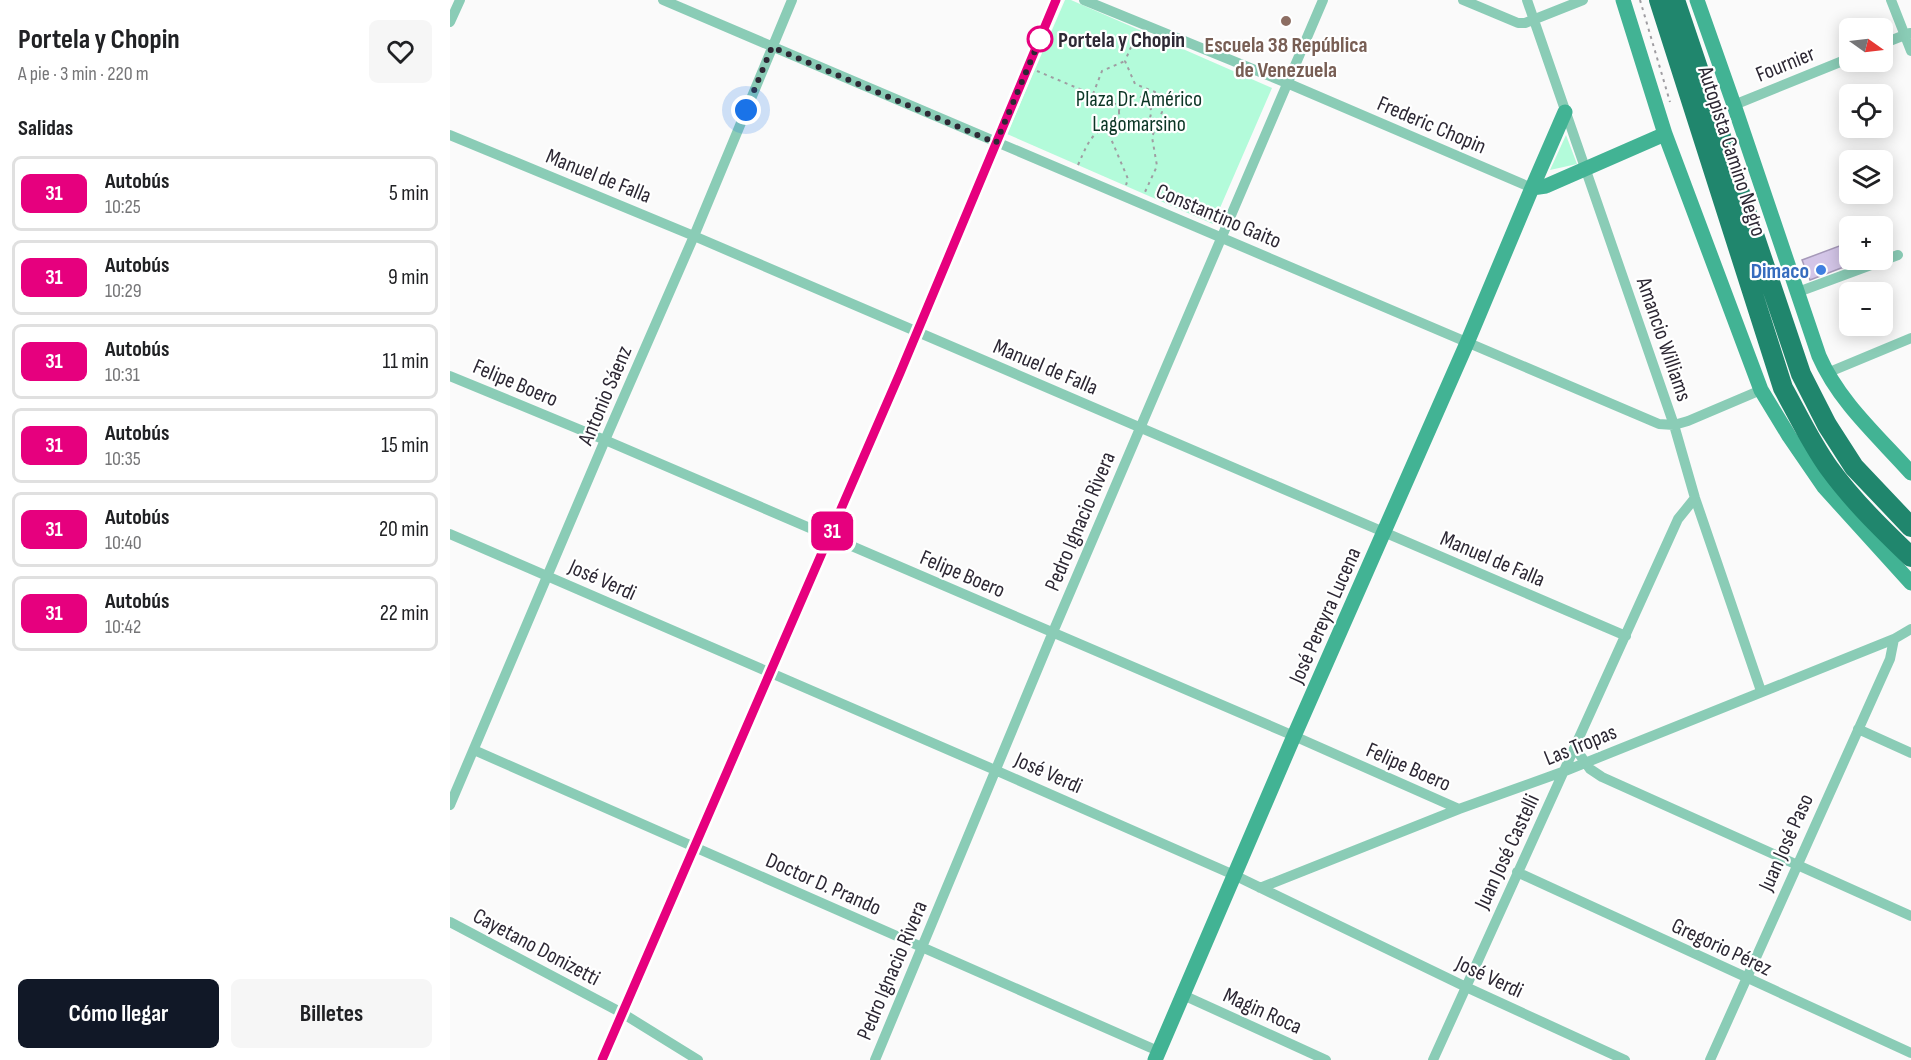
<!DOCTYPE html>
<html lang="es">
<meta charset="utf-8">
<style>
body{margin:0;font-family:"Sofia Sans Condensed",sans-serif;background:#f6f6f6;color:#202124;height:100vh;display:flex;flex-direction:column;font-size:22px;white-space:nowrap}
*{box-sizing:border-box;margin:0}
p{font-size:20px;color:#757577}
.icon{flex:none;width:33px;height:33px;fill:none;stroke:currentColor;stroke-width:2;stroke-linecap:round;stroke-linejoin:round}
.map{position:relative;flex:1;overflow:hidden}
.details{display:flex;flex-direction:column;background:#fff;width:450px}
.details>*{flex:none}
.badge{padding:0 12px;border-radius:9px;font-size:21px;line-height:39px}
.needle{width:39px;rotate:104deg}
.tools{position:absolute;left:1389px;top:18px;display:grid;gap:12px}
.tools a{display:grid;place-items:center;width:54px;height:54px;border-radius:9px;background:#fff;box-shadow:0 3px 15px #0003;font-size:30px}
.you{position:absolute;width:30px;height:30px;margin:-15px;border:4px solid #fff;border-radius:50%;background:#1a73e8;box-shadow:0 0 0 9px #1a73e833}
.map>.badge{position:absolute;translate:-50% -50%;box-shadow:0 0 0 3px #fff}
h2{padding:0 18px;font-size:22px;line-height:54px}
.round{display:grid;place-items:center;flex:none;width:63px;height:63px;border-radius:9px;background:#f6f6f6}
.head{display:flex;align-items:center;justify-content:space-between;height:102px;padding:0 18px}
h1{font-size:28px;font-weight:700;line-height:45px}
.primary-button{display:flex;gap:12px;margin-top:auto;padding:12px 18px}
.primary-button a{flex:1;height:69px;border-radius:9px;background:#111827;color:#fff;font-size:24px;font-weight:700;line-height:69px;text-align:center}
.primary-button a+a{background:#f6f6f6;color:#202124}
ul{padding:0;list-style:none}
li{display:flex;align-items:center;gap:18px;height:75px;margin:0 12px 9px;padding:0 6px;border:3px solid #e0e0e0;border-radius:9px}
li div{flex:1}
li b{display:block;font-size:22px}
li em{font-style:normal}
li .badge{min-width:66px;font-weight:700;text-align:center}
main{display:flex;flex:1;min-height:0}
.map>svg:first-child{display:block}
</style>
<main>
<section class="details">
<div class="head"><div><h1>Portela y Chopin</h1><p>A pie · 3 min · 220 m</p></div><a class="round"><svg class="icon" aria-label="heart" viewBox="0 0 24 24"><path d="M12 20l-8-8c-3-5 5-10 8-4 3-6 11-1 8 4z"/></svg></a></div>
<h2>Salidas</h2>
<ul>
<li><span class="badge" style="background:#e6007e;color:#fff">31</span><div><b>Autobús</b><p>10:25</p></div><em>5 min</em></li>
<li><span class="badge" style="background:#e6007e;color:#fff">31</span><div><b>Autobús</b><p>10:29</p></div><em>9 min</em></li>
<li><span class="badge" style="background:#e6007e;color:#fff">31</span><div><b>Autobús</b><p>10:31</p></div><em>11 min</em></li>
<li><span class="badge" style="background:#e6007e;color:#fff">31</span><div><b>Autobús</b><p>10:35</p></div><em>15 min</em></li>
<li><span class="badge" style="background:#e6007e;color:#fff">31</span><div><b>Autobús</b><p>10:40</p></div><em>20 min</em></li>
<li><span class="badge" style="background:#e6007e;color:#fff">31</span><div><b>Autobús</b><p>10:42</p></div><em>22 min</em></li>
</ul>
<div class="primary-button"><a>Cómo llegar</a><a>Billetes</a></div>
</section>
<div class="map">
<svg width="1461" height="1060" viewBox="0 0 1461 1060">
<rect width="100%" height="100%" fill="#fafafa"/>
<!-- green -->
<path fill="#b3fbda" d="M615,0H621L822,88L763,224L557,134Z
M1116,135L1127,164L1100,170Z"/>
<!-- building -->
<path fill="#d3c5e7" stroke="#a699b9" stroke-width="1.5" d="M1432,229L1441,248L1432,252Z
M1400,242V260H1412L1360,280L1352,260Z"/>
<g fill="none" stroke-linecap="round" stroke-linejoin="round">
<!-- path -->
<path stroke="#9f9da2" stroke-width="2" stroke-dasharray="3 4.5" stroke-linecap="butt" d="M1190,0L1220,102
M687,33L675,61L685,84L705,92L712,112L702,137L707,166L695,192
M587,71L670,106
M643,94L652,71L675,61
M669 112a16 16 0 1 1 32 0a16 16 0 1 1-32 0Z
M656,127L678,179L676,185
M628,165C641,136 641,133 671,120"/>
<!-- street -->
<path stroke="#8accb6" stroke-width="10" d="M213,0L1209,424L1224,425L1238,421L1311,390
M634,0L837,83L1082,188
M1013,0L1068,23H1075L1133,0
M1077,0L1224,425L1245,498L1311,691
M1441,0L1461,51
M0,22L10,0
M1432,44L1460,33
M1284,105L1400,58
M0,135L244,236L1176,636
M1348,292L1448,255
M1377,373L1461,338
M0,376L155,440L844,736L1009,809
M0,534L545,770L784,875L1016,987L1175,1060
M1408,729L1461,753
M1125,748L1140,769L1152,777L1461,916
M24,750C253,849 480,952 708,1051
M0,805L155,440L244,236L342,0
M1067,872L1461,1053
M810,888L1009,809L1115,771L1444,639L1461,629
M0,922L172,1013L248,1060
M733,995L876,1060
M152,1060L467,332L606,0
M425,1060L603,632L873,0
M983,1060L1228,519L1245,498
M1260,1060L1440,659L1444,639"/>
<!-- secondary -->
<path stroke="#42b394" stroke-width="15" d="M1173,0L1215,134L1311,390L1339,436L1374,487L1461,583
M1247,0L1284,105L1369,356C1389,402 1428,436 1461,473
M1082,188L1115,112
M705,1060L844,736L1017,343L1082,188L1096,186L1215,134"/>
<!-- highway -->
<path stroke="#20866d" stroke-width="20" d="M1209,0L1333,388C1348,415 1361,443 1379,468C1403,501 1432,529 1461,557
M1225,0L1351,374L1377,425L1404,467L1461,527"/>
</g>
<g fill="none" stroke-linecap="round" stroke-linejoin="round">
<!-- line casing -->
<g stroke="#fff" stroke-width="14">
<path id="line" d="M152,1060L450,373L606,0"/>
</g>
<!-- line -->
<use href="#line" stroke="#e6007e" stroke-width="9"/>
<!-- walk -->
<path stroke="#2d2834" stroke-width="6" stroke-dasharray="0 10.8" d="M296,110L322,47L546,143L590,39"/>
</g>
<!-- markers -->
<circle fill="#8d6e63" stroke="#fff" stroke-width="2" cx="836" cy="21" r="6"/>
<circle fill="#fff" stroke="#e6007e" stroke-width="3" cx="590" cy="39" r="12"/>
<circle fill="#3f7fe0" stroke="#fff" stroke-width="2" cx="1371" cy="270" r="6"/>
<g text-anchor="middle" stroke-width="4.5" stroke-linejoin="round" paint-order="stroke">
<!-- stop labels -->
<g font-size="22" font-weight="bold" fill="#2d2834" stroke="#fff" text-anchor="start">
<text x="608" y="47">Portela y Chopin</text>
</g>
<!-- education labels -->
<g font-size="22" font-weight="bold" fill="#785e54" stroke="#fff">
<text x="836" y="52">Escuela 38 República<tspan x="836" dy="25">de Venezuela</tspan></text>
</g>
<!-- street labels -->
<g font-size="22" fill="#2d2834" stroke="#fff">
<text transform="translate(1335 63) rotate(-22)" y="8">Fournier</text>
<text transform="translate(982 124) rotate(23)" y="8">Frederic Chopin</text>
<text transform="translate(1283 151) rotate(72)" y="8">Autopista Camino Negro</text>
<text transform="translate(149 175) rotate(22)" y="8">Manuel de Falla</text>
<text transform="translate(769 215) rotate(23)" y="8">Constantino Gaito</text>
<text transform="translate(1215 339) rotate(71)" y="8">Amancio Williams</text>
<text transform="translate(596 366) rotate(23)" y="8">Manuel de Falla</text>
<text transform="translate(66 382) rotate(23)" y="8">Felipe Boero</text>
<text transform="translate(154 395) rotate(-67)" y="8">Antonio Sáenz</text>
<text transform="translate(629 521) rotate(-67)" y="8">Pedro Ignacio Rivera</text>
<text transform="translate(1043 558) rotate(23)" y="8">Manuel de Falla</text>
<text transform="translate(513 573) rotate(23)" y="8">Felipe Boero</text>
<text transform="translate(153 579) rotate(24)" y="8">José Verdi</text>
<text transform="translate(874 615) rotate(-66)" y="8">José Pereyra Lucena</text>
<text transform="translate(1130 744) rotate(-22)" y="8">Las Tropas</text>
<text transform="translate(959 766) rotate(24)" y="8">Felipe Boero</text>
<text transform="translate(599 772) rotate(24)" y="8">José Verdi</text>
<text transform="translate(1335 842) rotate(-66)" y="8">Juan José Paso</text>
<text transform="translate(1056 851) rotate(-65)" y="8">Juan José Castelli</text>
<text transform="translate(374 883) rotate(24)" y="8">Doctor D. Prando</text>
<text transform="translate(87 946) rotate(28)" y="8">Cayetano Donizetti</text>
<text transform="translate(1272 946) rotate(25)" y="8">Gregorio Pérez</text>
<text transform="translate(441 970) rotate(-67)" y="8">Pedro Ignacio Rivera</text>
<text transform="translate(1040 976) rotate(25)" y="8">José Verdi</text>
<text transform="translate(813 1010) rotate(24)" y="8">Magin Roca</text>
</g>
<!-- park labels -->
<g font-size="22" fill="#0c3626" stroke="#fff">
<text x="689" y="106">Plaza Dr. Américo<tspan x="689" dy="25">Lagomarsino</tspan></text>
</g>
<!-- shop labels -->
<g font-size="22" font-weight="bold" fill="#366cbe" stroke="#fff" text-anchor="end">
<text x="1359" y="278">Dimaco</text>
</g>
</g>
</svg>
<div class="tools">
<a><svg class="needle" viewBox="-14 -14 28 28"><path d="M0-13l5 13h-10z" fill="#e53935"/><path d="M0 13l5-13h-10z" fill="#757577"/></svg></a>
<a><svg class="icon" aria-label="locate" viewBox="0 0 24 24"><circle cx="12" cy="12" r="6"/><path d="M12 2v4M12 18v4M2 12h4M18 12h4"/></svg></a>
<a><svg class="icon" aria-label="layers" viewBox="0 0 24 24"><path d="M12 4l9 5-9 5-9-5zM3 14l9 5 9-5"/></svg></a>
<a>+</a>
<a>−</a>
</div>
<div class="you" style="left:296px;top:110px"></div>
<b class="badge" style="left:382px;top:531px;background:#e6007e;color:#fff">31</b>
</div>
</main>
